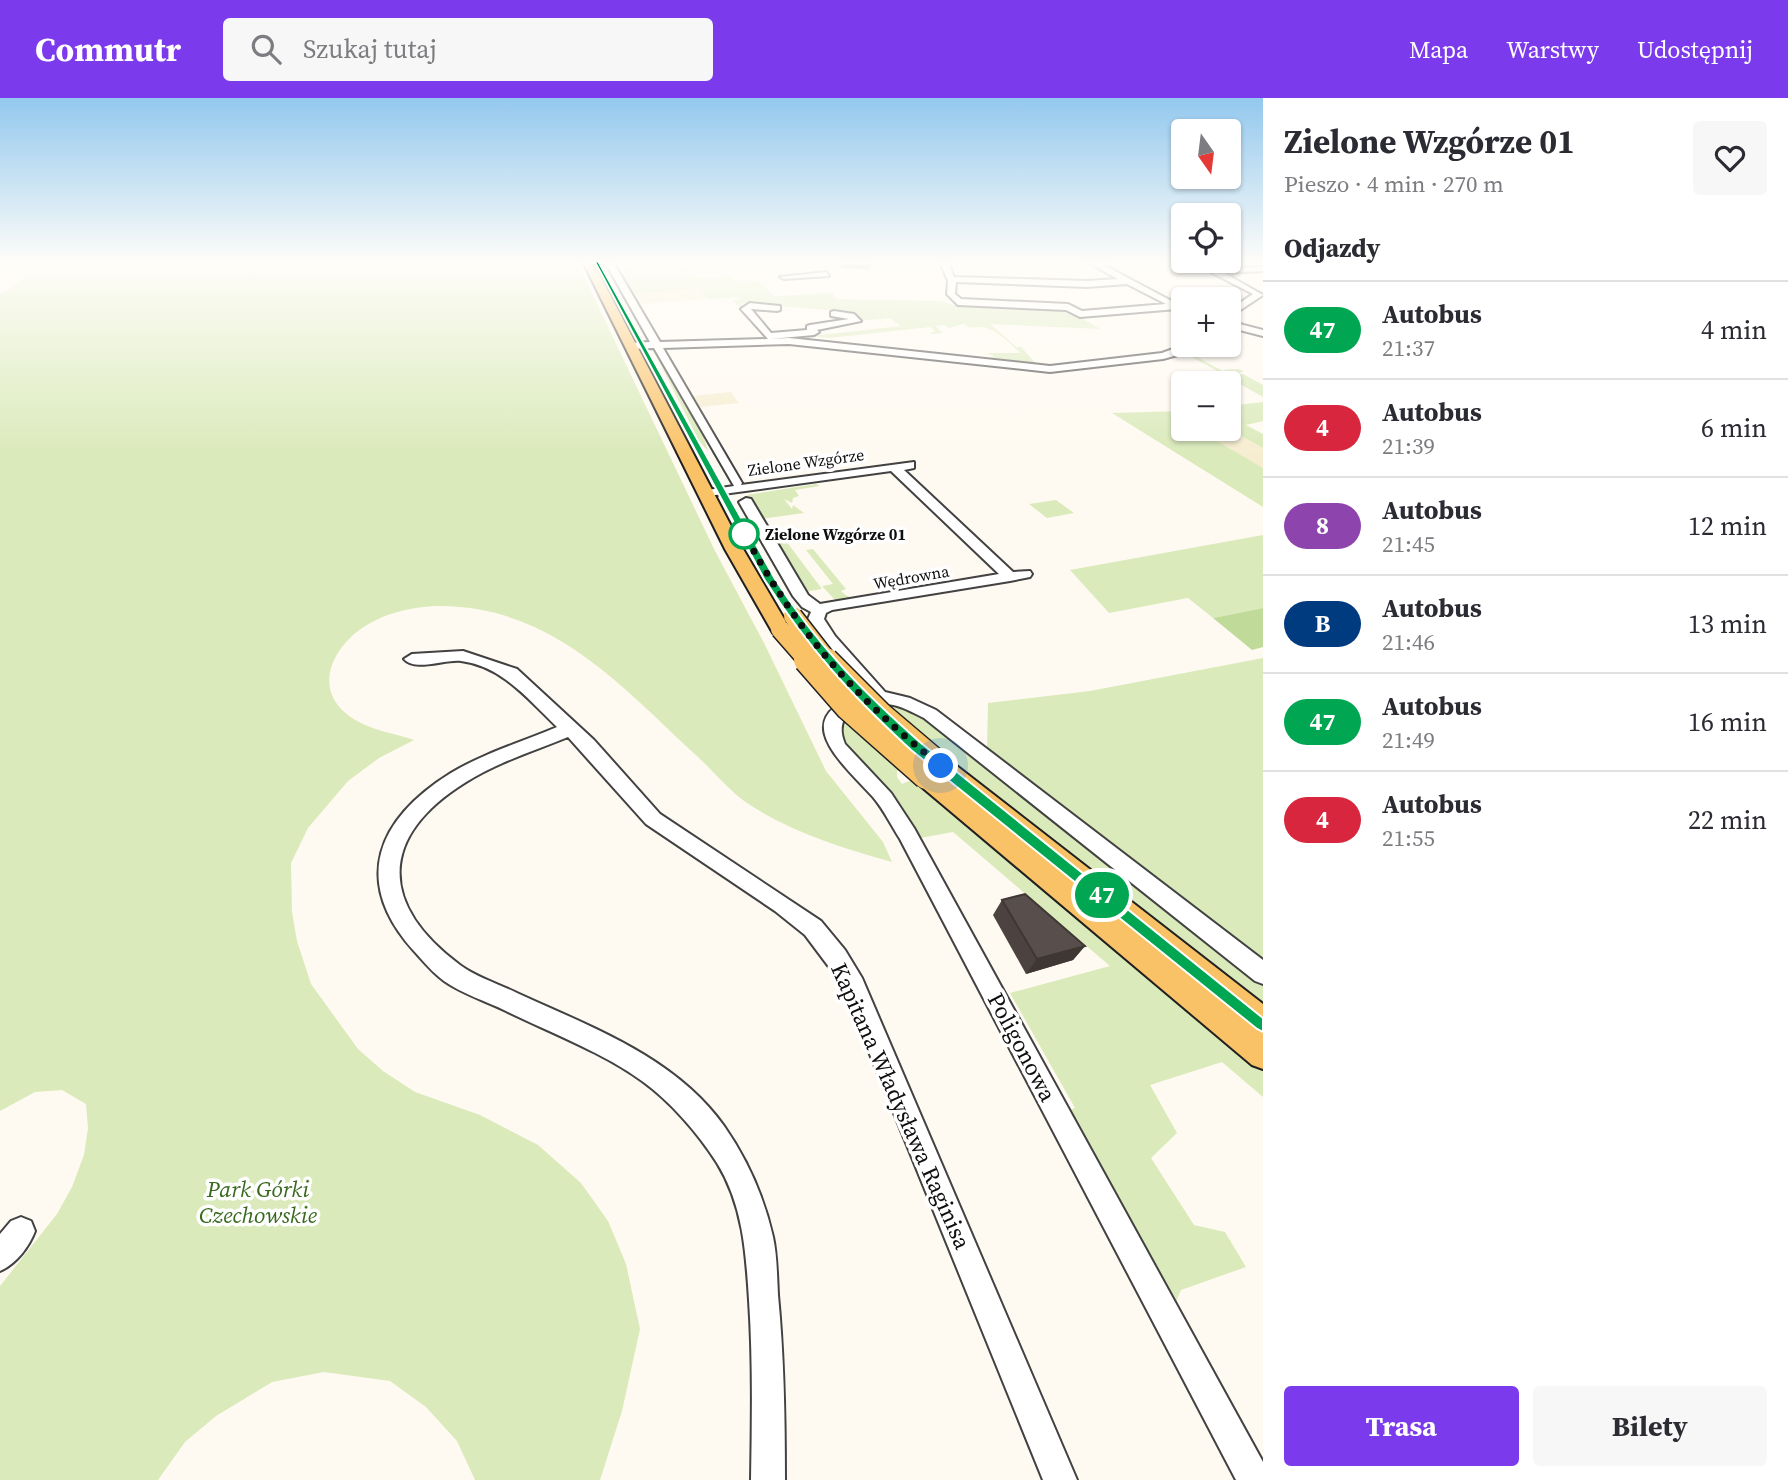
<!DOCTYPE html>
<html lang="pl">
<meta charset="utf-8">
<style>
body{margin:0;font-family:"Source Serif 4",serif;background:#f7f7f7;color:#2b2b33;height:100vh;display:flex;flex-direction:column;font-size:26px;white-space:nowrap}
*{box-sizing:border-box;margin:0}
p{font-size:23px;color:#7c7c81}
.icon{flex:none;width:38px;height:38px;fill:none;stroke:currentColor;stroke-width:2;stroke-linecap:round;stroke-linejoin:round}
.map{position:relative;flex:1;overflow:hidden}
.drawer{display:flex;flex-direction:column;background:#fff;width:525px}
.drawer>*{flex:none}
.badge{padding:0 14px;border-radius:23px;font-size:24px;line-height:46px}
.needle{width:46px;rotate:166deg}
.tools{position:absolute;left:1171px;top:21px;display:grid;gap:14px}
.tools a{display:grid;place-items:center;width:70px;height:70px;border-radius:7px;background:#fff;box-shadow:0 2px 5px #0004;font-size:35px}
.you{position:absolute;width:35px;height:35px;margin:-18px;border:5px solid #fff;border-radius:50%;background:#1a73e8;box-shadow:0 0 0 10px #1a73e833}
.map>.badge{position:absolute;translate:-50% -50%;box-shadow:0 0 0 4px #fff}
h2{padding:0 21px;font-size:26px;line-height:63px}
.round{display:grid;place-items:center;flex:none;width:74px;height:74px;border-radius:7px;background:#f7f7f7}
.headline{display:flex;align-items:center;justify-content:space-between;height:119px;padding:0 21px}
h1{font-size:33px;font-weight:700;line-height:52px}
.button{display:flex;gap:14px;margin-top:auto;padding:14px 21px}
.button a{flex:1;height:80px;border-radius:7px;background:#7c3aed;color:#fff;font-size:28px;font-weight:700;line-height:80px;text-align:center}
.button a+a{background:#f7f7f7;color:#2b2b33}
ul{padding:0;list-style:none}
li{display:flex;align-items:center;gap:21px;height:98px;padding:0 21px;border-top:2px solid #e1e1e2}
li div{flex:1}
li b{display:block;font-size:26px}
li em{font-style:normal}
li .badge{min-width:77px;font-weight:700;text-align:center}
header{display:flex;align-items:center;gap:42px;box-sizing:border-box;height:98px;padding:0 35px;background:#7c3aed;color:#fff}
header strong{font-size:33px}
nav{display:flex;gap:38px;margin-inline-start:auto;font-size:24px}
.search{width:490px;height:63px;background:#f7f7f7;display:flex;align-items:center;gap:18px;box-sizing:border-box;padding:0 24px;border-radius:7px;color:#7c7c81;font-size:26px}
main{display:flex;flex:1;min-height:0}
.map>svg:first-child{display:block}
</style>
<header>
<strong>Commutr</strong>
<div class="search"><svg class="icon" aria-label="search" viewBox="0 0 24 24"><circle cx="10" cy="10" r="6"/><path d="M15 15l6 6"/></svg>Szukaj tutaj</div>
<nav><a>Mapa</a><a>Warstwy</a><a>Udostępnij</a></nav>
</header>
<main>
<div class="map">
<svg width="1263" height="1382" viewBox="0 0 1263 1382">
<rect width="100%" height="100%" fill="#fffaf1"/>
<!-- farmland -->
<path fill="#f6edd1" d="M700,191L708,201L637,206L631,196Z
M731,294L739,305L700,309L693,298Z
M1234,334L1263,350V370L1209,339Z"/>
<!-- green -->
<path fill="#daeaba" d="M47,164H577L715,453L764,545L826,673L883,744L892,764C843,750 793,735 750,707C731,695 715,675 699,660C622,589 554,509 441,508C410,508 375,517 352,538C322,566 319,603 359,624C375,633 397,636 414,642L379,660L348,683L308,730L291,765L292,814L297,843L311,886L358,951L383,973L415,994L480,1017L538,1047L581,1085L608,1123L626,1166L640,1231L622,1313L600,1382H475L457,1343L426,1309L390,1283L324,1274L272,1284L216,1318L185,1344L158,1382H0V1188L57,1116L72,1089L84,1057L88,1030L86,1006L62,992L35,994L0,1013V196Z
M634,164H679C692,181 700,181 720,180L718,176H725L737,183H759L774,198L833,195L836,201L940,203L954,207L1065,211L1100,231L990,226L1023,255L1017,249H1021L1037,267L1114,261L1046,268L952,258L987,261L994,258L987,255H1020C1007,241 988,224 970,230L964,226L949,230L944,227L935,228L943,235L932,236L930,235L935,233L930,229L830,240L811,238L901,228L890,220L860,223L849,214L743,205L740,210L733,202L741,201L740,199L708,201L700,191L631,196L616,171L636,170Z
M654,254H658L705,338L704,340L708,353L699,343Z
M1188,254L1230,277L1224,272L1239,271L1244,273L1237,276H1243L1263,287V299L1194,260L1183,256Z
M1263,304V323L1246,327L1263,336V350L1234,334L1210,339L1263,370V409L1112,315L1183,313V331H1228L1229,308Z
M816,386L820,388L795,392L799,398L793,400L792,405L784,401L792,411L793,407L804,415L761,421L747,397Z
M1056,402L1074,415L1047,420L1029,406Z
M818,431L827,435L786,443L822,491L804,494L773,442L820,435Z
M1263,437V510L1213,520L1188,500L1109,515L1070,472Z
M813,451L846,491L841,493C855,507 868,497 884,493L888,498L837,504L822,488L833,486L806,452Z
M1263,560V864L987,651L988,605L1090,593Z
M891,604L913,611L1263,881V918L933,653L897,673V679L902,686L916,680L1263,964V999L1222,964L1150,987L1177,1035L1151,1060L1194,1127L1225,1134L1246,1169L1181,1192L1175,1206L1068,1013L1075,1010L1010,895L1110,868L953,734L920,740L889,694L846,655L839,628L845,617Z"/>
<!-- forest -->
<path fill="#c0db99" d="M1263,510V549L1252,552L1213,520Z"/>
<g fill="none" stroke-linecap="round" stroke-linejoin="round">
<!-- minor casing -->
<g stroke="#424242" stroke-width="4">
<path id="minor" d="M605,164H613L660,244L768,241L741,211L750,205L780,208V212L777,213L751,211L771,235L807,232V228L810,227L849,221L831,218V214L834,213L854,216L861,223L817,232L819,234L814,237L770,241L789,240L1050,268L1162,255L1184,247H1196L1185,255L1163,261L1050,274L789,246L663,250L742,385L741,387L914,364V370L904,372L1013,474L1030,473L1032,476L1030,479L1010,483L832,512L826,515L824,521L835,538L885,594L910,600L936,612L1263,862V886L1255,883L924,620C912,614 900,607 887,606C860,603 832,616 845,646L891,695L914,730L1263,1364V1382H1236L900,741C891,727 884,712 873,699C839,662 785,617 867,595L814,532L808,521L811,514L802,509L793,498L739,404L746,400L751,401L808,497L820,506L999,476L891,373L701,399V393L734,388L654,250L630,251L625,248L630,245L650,244Z
M940,164H948L954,179L1087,183L1118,181L1087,164H1098L1181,208L1177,211L1080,219L1066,212L958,207L947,196L948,183ZM956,184L1087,189L1127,186L1166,206L1082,213L1068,206L961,201L955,196Z
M1191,164H1202L1214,171L1263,169V173L1224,175L1263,197L1228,220V213L1253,196Z
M826,174L829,178L784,181L780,179Z
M1228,223L1263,232V238L1228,229Z
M463,553L517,571L594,642L660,716L821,823L845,852L862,880L1077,1382H1043L841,885L805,837L775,813L646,726L568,639C534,653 498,664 466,684C379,738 378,806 460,867C476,879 499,886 517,895C591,929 675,959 724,1028C747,1061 764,1099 773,1139C777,1157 777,1178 778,1197C784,1259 785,1320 785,1382H751C752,1322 753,1262 749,1202C746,1154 743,1107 717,1065C698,1035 671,1004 642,983C602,954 551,935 506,913C486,903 462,896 444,883C433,875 423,863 414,853C351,783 377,721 451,675C484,655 522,644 557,629C529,602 502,568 461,563C445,561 415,574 404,561L412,556Z
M21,1119L31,1123L35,1133C29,1149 16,1166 0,1173V1136L11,1123Z"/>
</g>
<!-- major casing -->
<g stroke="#202020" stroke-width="4">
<path id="major" d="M583,164H593L743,451L790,531L787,535H773L725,451Z
M941,659L949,662L1263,906V971L1252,967L917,685L914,679L917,673L931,672L929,668L933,662Z"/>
</g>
<!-- minor -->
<use href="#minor" fill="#fff" fill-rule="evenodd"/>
<!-- major -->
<use href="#major" fill="#fac267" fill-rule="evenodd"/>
<!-- major-bridge-far1 casing -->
<g stroke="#202020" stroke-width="21" stroke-linecap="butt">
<path id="major-bridge-far1" d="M793,518L828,563
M780,531L808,563"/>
</g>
<!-- major-bridge casing -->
<g stroke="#202020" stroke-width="27" stroke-linecap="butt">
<path id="major-bridge" d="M806,562L848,610L926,679
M826,562L881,617L941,668"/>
</g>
<!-- major-bridge-far1 -->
<use href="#major-bridge-far1" stroke="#fac267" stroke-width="18"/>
<!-- major-bridge -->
<use href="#major-bridge" stroke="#fac267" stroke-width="24"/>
</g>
<!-- wall -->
<path fill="#4c4340" d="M840,164H871L870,171L841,170Z
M1002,802L1085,848L1073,862L1026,876L993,817Z"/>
<!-- shaded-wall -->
<path fill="#3e3734" d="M1085,848L1073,862L1026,876L1037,861Z"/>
<!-- building -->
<path fill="#584e4b" stroke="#3e3734" stroke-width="2" d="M1025,796L1085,848L1037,861L1002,802Z"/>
<!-- sky -->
<linearGradient id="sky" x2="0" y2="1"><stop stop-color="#93c8ee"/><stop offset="0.46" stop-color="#fffdf9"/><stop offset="1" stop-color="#fffdf9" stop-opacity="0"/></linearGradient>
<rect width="1263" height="358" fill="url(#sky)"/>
<!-- line -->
<path fill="#00a651" stroke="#fff" stroke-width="2" d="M598,163L775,481C818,548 862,593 921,645L1263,920V934L1257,931L911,652C850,596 809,551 764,481L595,164Z"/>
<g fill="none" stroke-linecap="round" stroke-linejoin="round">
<!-- walk -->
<path stroke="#0f0f0f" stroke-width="7" stroke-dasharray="0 12.6" d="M744,436L740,428C795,531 850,596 941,668"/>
</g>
<!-- markers -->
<circle fill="#fff" stroke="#00a651" stroke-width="3.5" cx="744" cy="436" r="14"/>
<g text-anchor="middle" stroke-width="7" stroke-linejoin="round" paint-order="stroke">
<!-- far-street labels -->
<g font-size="16" fill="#0f0f0f" stroke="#fff">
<text transform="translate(806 364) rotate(-8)" y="6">Zielone Wzgórze</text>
<text transform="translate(911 479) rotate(-10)" y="6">Wędrowna</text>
</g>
<!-- far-stop labels -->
<g font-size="16" font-weight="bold" fill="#0f0f0f" stroke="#fff" text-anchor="start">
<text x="765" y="442">Zielone Wzgórze 01</text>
</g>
<!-- near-street labels -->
<g font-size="23" fill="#0f0f0f" stroke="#fff">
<text transform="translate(1022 949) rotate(62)" y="8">Poligonowa</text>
<text transform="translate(901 1008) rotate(66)" y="8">Kapitana Władysława Raginisa</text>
</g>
<!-- near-park labels -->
<g font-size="23" font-style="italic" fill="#38691e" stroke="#fff">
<text x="258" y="1099">Park Górki<tspan x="258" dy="26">Czechowskie</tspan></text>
</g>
</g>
</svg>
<div class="tools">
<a><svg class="needle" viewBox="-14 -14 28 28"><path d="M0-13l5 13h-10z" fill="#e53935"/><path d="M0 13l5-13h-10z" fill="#7c7c81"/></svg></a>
<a><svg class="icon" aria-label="locate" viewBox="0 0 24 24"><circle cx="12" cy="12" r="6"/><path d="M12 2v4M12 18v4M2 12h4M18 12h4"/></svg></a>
<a>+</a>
<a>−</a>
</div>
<div class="you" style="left:941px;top:668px"></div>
<b class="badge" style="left:1102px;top:797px;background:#00a651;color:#fff">47</b>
</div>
<section class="drawer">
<div class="headline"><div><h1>Zielone Wzgórze 01</h1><p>Pieszo · 4 min · 270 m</p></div><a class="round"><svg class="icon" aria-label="heart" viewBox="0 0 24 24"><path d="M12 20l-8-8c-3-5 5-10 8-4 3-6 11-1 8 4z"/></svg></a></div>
<h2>Odjazdy</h2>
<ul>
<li><span class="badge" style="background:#00a651;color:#fff">47</span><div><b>Autobus</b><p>21:37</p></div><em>4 min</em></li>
<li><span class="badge" style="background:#d7263d;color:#fff">4</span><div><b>Autobus</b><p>21:39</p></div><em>6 min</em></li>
<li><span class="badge" style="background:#8e44ad;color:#fff">8</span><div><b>Autobus</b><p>21:45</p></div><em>12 min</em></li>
<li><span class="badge" style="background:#003b80;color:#fff">B</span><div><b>Autobus</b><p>21:46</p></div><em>13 min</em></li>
<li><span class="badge" style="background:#00a651;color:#fff">47</span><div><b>Autobus</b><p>21:49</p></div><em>16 min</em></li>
<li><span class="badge" style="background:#d7263d;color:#fff">4</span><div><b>Autobus</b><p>21:55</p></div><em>22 min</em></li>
</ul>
<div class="button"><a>Trasa</a><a>Bilety</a></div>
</section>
</main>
